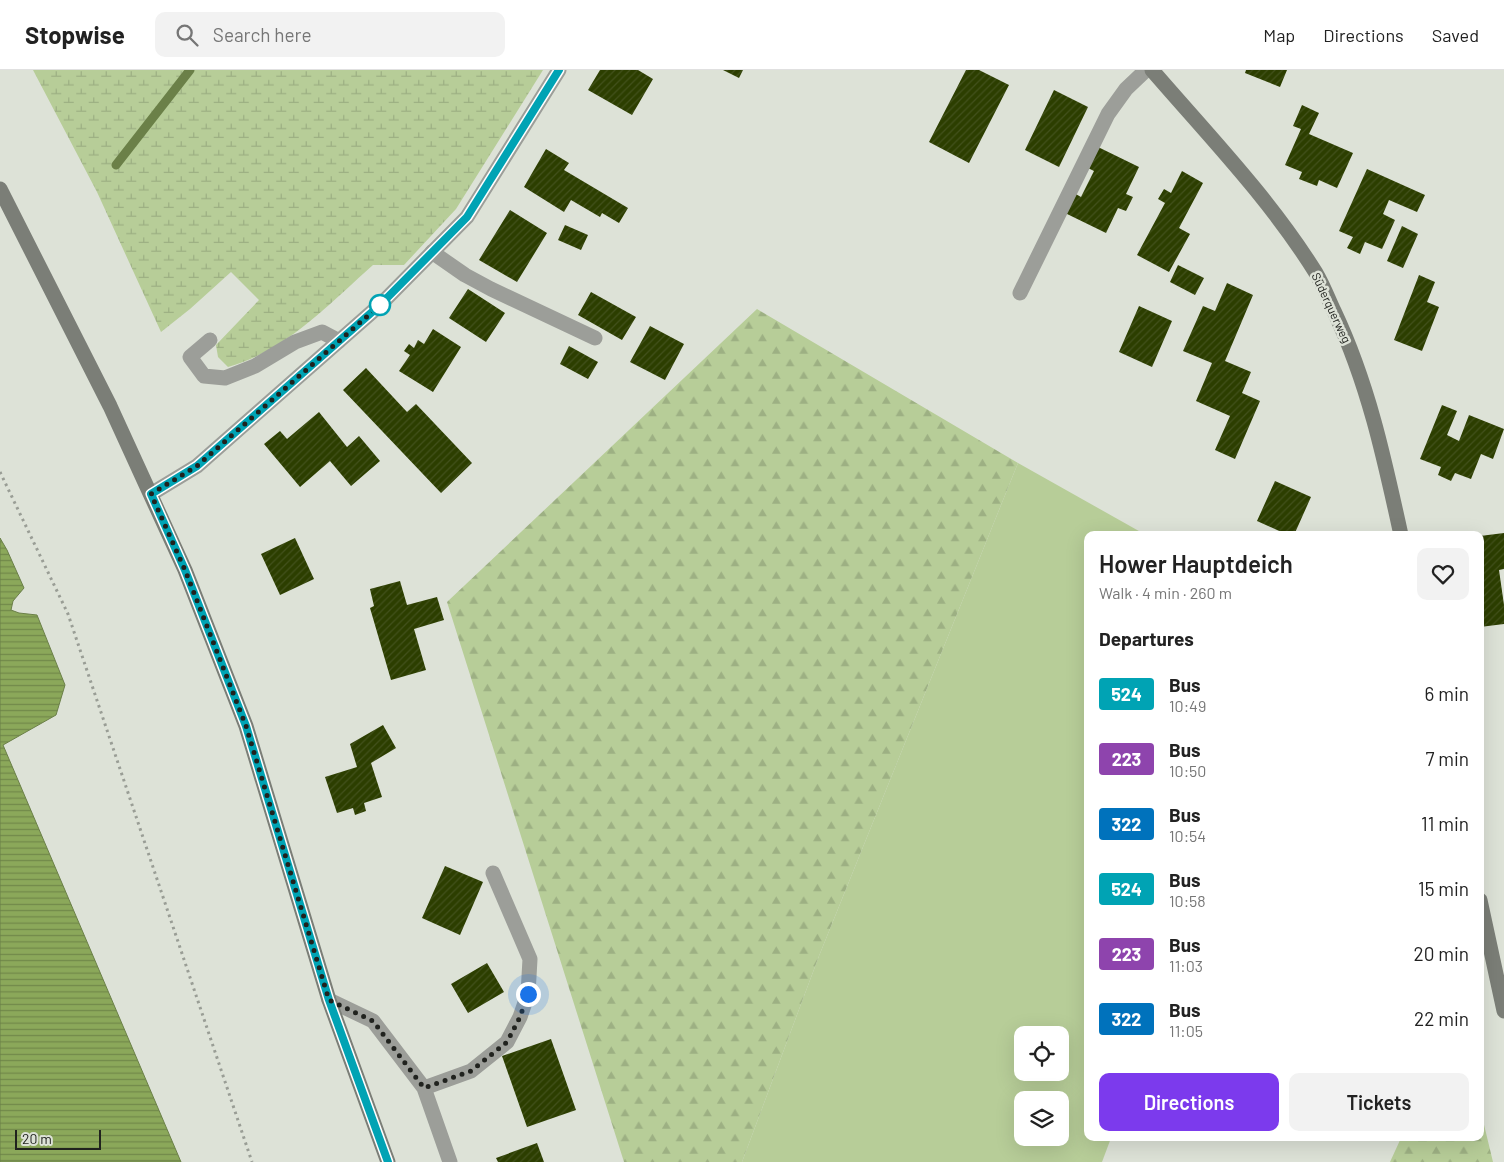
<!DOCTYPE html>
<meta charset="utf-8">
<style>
body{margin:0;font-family:Barlow,sans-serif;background:#f2f2f2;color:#222;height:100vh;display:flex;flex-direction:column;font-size:19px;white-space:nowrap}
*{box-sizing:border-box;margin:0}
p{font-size:16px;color:#767676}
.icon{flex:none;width:28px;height:28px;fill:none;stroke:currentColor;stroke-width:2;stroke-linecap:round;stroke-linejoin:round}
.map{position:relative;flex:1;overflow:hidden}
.sheet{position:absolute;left:1084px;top:461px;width:400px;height:610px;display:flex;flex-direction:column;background:#fff;border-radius:10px;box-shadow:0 5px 20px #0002}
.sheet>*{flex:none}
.badge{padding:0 10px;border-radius:4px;font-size:18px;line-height:32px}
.controls{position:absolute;left:1014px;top:956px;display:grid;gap:10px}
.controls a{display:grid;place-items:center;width:55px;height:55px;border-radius:10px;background:#fff;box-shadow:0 5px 20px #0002;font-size:25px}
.scale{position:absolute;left:15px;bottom:12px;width:86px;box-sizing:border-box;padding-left:5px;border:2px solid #20221e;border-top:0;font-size:14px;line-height:18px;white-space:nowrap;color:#20221e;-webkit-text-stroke:4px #dde2d7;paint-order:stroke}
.you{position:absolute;width:25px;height:25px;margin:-12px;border:4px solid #fff;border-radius:50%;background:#1a73e8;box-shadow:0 0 0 8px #1a73e833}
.map>.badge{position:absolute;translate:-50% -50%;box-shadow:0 0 0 2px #fff}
h2{padding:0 15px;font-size:19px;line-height:45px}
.round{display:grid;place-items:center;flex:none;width:52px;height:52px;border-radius:10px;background:#f2f2f2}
.overview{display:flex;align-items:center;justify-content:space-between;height:85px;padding:0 15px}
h1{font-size:24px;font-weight:600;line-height:38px}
.button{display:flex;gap:10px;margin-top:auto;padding:10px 15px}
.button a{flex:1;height:58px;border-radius:10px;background:#7c3aed;color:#fff;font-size:20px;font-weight:600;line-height:58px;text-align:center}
.button a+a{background:#f2f2f2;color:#222}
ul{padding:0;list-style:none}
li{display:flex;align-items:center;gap:15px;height:65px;padding:0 15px}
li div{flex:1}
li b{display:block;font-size:19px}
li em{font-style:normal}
li .badge{min-width:55px;font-weight:700;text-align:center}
header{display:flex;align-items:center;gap:30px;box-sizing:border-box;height:70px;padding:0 25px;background:#fff;border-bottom:1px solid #e0e0e0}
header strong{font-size:24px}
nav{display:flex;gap:28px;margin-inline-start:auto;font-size:18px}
.search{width:350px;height:45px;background:#f2f2f2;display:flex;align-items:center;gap:12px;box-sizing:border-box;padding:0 18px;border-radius:10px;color:#767676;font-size:19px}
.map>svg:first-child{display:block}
</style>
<header>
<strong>Stopwise</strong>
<div class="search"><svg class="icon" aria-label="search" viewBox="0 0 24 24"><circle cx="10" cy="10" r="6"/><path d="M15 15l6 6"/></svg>Search here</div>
<nav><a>Map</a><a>Directions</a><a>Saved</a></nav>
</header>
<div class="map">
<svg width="1504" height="1092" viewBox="0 0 1504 1092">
<defs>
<pattern id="forest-firs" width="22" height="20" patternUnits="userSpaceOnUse" patternTransform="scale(1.25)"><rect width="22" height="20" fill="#b7cd98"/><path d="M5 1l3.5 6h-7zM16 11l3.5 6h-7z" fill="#9db083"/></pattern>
<pattern id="wetland-marsh" width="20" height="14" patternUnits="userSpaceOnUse" patternTransform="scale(1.25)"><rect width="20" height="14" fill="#b7cd98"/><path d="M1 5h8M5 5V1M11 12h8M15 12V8" fill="none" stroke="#9db083"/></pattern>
<pattern id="water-rules" width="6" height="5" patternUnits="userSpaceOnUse" patternTransform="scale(1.25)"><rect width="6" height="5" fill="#8ba85a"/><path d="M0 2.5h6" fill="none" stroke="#71884a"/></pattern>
<pattern id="building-hatch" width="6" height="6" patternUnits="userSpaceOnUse" patternTransform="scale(1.25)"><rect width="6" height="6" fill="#2c3e00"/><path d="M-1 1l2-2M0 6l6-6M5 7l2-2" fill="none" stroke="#42511c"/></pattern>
</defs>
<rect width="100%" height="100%" fill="#dde2d7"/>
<!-- green -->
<path fill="#b7cd98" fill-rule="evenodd" d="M1018,393L1146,465H1088V1068H1111L1102,1092H742L819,886ZM1022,965H1060V1002H1022ZM1022,1030H1060V1068H1022Z"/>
<!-- forest -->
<path fill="url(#forest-firs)" d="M757,239L1018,393L819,886L742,1092H624L447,532Z
M1480,1038L1493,1092H1390L1401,1068H1480Z"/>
<!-- wetland -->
<path fill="url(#wetland-marsh)" d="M33,0H543L456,139L404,195H373C329,234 286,281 228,297L218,287L216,275L259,230L231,202L190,239L161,262L97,122Z"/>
<!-- water -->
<path fill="url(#water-rules)" stroke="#6b8048" d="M0,468L7,480L24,518L13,531L11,540L19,543L37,545L65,615L56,645L3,675L181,1092H0Z"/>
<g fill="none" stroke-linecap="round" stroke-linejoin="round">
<!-- stream -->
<path stroke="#6b8048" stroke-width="9" d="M116,95L190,0"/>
</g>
<!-- building -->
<path fill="url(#building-hatch)" d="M600,0H638L653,9L632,45L588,20Z
M723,0H743L739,8Z
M966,0H979L1009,15L969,93L929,72Z
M1246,0H1287L1280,17L1245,3Z
M1054,20L1088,37L1059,97L1025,80Z
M1302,35L1319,43L1309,64L1353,83L1337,118L1319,110L1317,116L1299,109L1302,102L1285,95L1301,59L1293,56Z
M1098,77L1139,97L1126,124L1133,127L1126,141L1118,138L1106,163L1065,143L1074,123L1081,127L1094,101L1088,98Z
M546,79L569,93L564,100L628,138L619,153L602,143L600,147L571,130L564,142L524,117Z
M1367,99L1425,125L1417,142L1389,130L1383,144L1395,150L1382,179L1365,172L1360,184L1347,178L1353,167L1339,161Z
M1182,101L1203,113L1179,158L1190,164L1169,202L1137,185L1165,133L1158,129L1164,119L1171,123Z
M510,140L547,163L517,212L479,190Z
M565,155L588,165L581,180L558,170Z
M1402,156L1418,164L1403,198L1387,191Z
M1178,195L1204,208L1195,225L1170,212Z
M1419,205L1435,212L1427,232L1439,237L1422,281L1394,270Z
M1227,213L1253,225L1225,291L1251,302L1242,323L1260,331L1235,389L1215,380L1230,346L1196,331L1212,293L1183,281L1203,236L1215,241Z
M468,219L505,243L486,272L449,248Z
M591,222L636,247L622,270L578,245Z
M1139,236L1172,251L1152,297L1119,282Z
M650,256L684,274L665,310L630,292Z
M433,259L461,277L433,322L399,301L410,285L404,281L409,274L414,278L418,270L424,274Z
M569,276L598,292L588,309L560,294Z
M366,298L407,342L416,334L472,393L441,423L343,320Z
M1442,335L1457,341L1447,365L1459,371L1469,345L1504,359L1493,389L1481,384L1471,409L1455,403L1451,411L1438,405L1441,397L1420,389Z
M319,342L347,377L359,366L380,391L351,416L330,391L300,417L264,374L280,361L287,369Z
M1275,411L1311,427L1294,465H1288L1257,451Z
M1504,463V499L1499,500L1504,535V554L1480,557V466Z
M295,468L314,509L280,525L261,484Z
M400,511L407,535L437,527L444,550L414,559L426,600L391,610L370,538L374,536L370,519Z
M383,655L396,678L371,693L382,727L364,733L366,741L355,745L353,738L337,743L325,707L357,697L350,674Z
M445,796L483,812L460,865L422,848Z
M487,893L504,922L468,943L451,914Z
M551,969L576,1040L527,1057L502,986Z
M537,1073L544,1092H498L496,1088Z"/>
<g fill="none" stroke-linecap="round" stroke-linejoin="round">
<!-- path -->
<path stroke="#999d95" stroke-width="3" stroke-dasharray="2.5 4" stroke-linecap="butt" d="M0,402L68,544L252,1092"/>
<!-- lane -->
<path stroke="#9c9e99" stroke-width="15" d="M432,182L465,205L491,219L595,268
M1020,223L1108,44L1126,19L1146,0
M210,270L190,287L204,306L225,308L255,296L295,272L322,262L339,271
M329,930L373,951L424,1018L450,1092
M424,1018L471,1001L507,972L520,947L528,924L530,889L493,803"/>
<!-- street -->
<path stroke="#9c9e99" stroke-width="15" d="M151,424L197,396L380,235L467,147L559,0"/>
<!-- secondary -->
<path stroke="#7b7e77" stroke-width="15" d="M1152,0C1209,66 1270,129 1316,203C1323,215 1328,228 1334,241C1368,313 1384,387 1401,465
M0,119L110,336L185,500L246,656L329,930L388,1092
M1480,830L1504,941"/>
</g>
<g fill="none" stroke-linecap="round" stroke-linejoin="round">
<!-- line casing -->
<g stroke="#fff" stroke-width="11">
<path id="line" d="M388,1092L329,930L246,656L185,500L151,424L197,396L380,235L467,147L559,0"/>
</g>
<!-- line -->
<use href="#line" stroke="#00a3b4" stroke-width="8"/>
<!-- walk -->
<path stroke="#20221e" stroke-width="5" stroke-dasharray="0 9" d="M380,235L197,396L151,424L185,500L246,656L329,930L373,951L424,1018L471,1001L507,972L520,947L528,924"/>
</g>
<!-- markers -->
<circle fill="#fff" stroke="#00a3b4" stroke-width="2.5" cx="380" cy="235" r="10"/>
<g text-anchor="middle" stroke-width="5" stroke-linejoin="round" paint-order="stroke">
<!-- street labels -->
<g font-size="12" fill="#20221e" stroke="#dde2d7">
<text transform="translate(1331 238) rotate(65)" y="4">Süderquerweg</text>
</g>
</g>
</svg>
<div class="controls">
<a><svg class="icon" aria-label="locate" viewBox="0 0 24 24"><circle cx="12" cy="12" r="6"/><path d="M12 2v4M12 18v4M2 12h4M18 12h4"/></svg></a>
<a><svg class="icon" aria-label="layers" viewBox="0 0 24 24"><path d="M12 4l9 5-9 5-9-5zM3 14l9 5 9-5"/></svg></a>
</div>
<div class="scale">20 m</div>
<div class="you" style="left:528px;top:924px"></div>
<section class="sheet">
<div class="overview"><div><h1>Hower Hauptdeich</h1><p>Walk · 4 min · 260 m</p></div><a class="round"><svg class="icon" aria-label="heart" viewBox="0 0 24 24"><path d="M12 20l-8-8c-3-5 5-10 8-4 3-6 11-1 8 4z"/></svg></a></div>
<h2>Departures</h2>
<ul>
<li><span class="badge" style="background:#00a3b4;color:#fff">524</span><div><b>Bus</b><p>10:49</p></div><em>6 min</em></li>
<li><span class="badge" style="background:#8e44ad;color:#fff">223</span><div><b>Bus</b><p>10:50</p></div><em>7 min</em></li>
<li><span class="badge" style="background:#0072bc;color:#fff">322</span><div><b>Bus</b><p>10:54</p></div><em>11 min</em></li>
<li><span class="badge" style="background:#00a3b4;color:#fff">524</span><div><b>Bus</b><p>10:58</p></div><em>15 min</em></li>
<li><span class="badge" style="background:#8e44ad;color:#fff">223</span><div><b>Bus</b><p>11:03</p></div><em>20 min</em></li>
<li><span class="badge" style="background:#0072bc;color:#fff">322</span><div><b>Bus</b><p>11:05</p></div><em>22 min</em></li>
</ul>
<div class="button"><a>Directions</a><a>Tickets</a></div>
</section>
</div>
